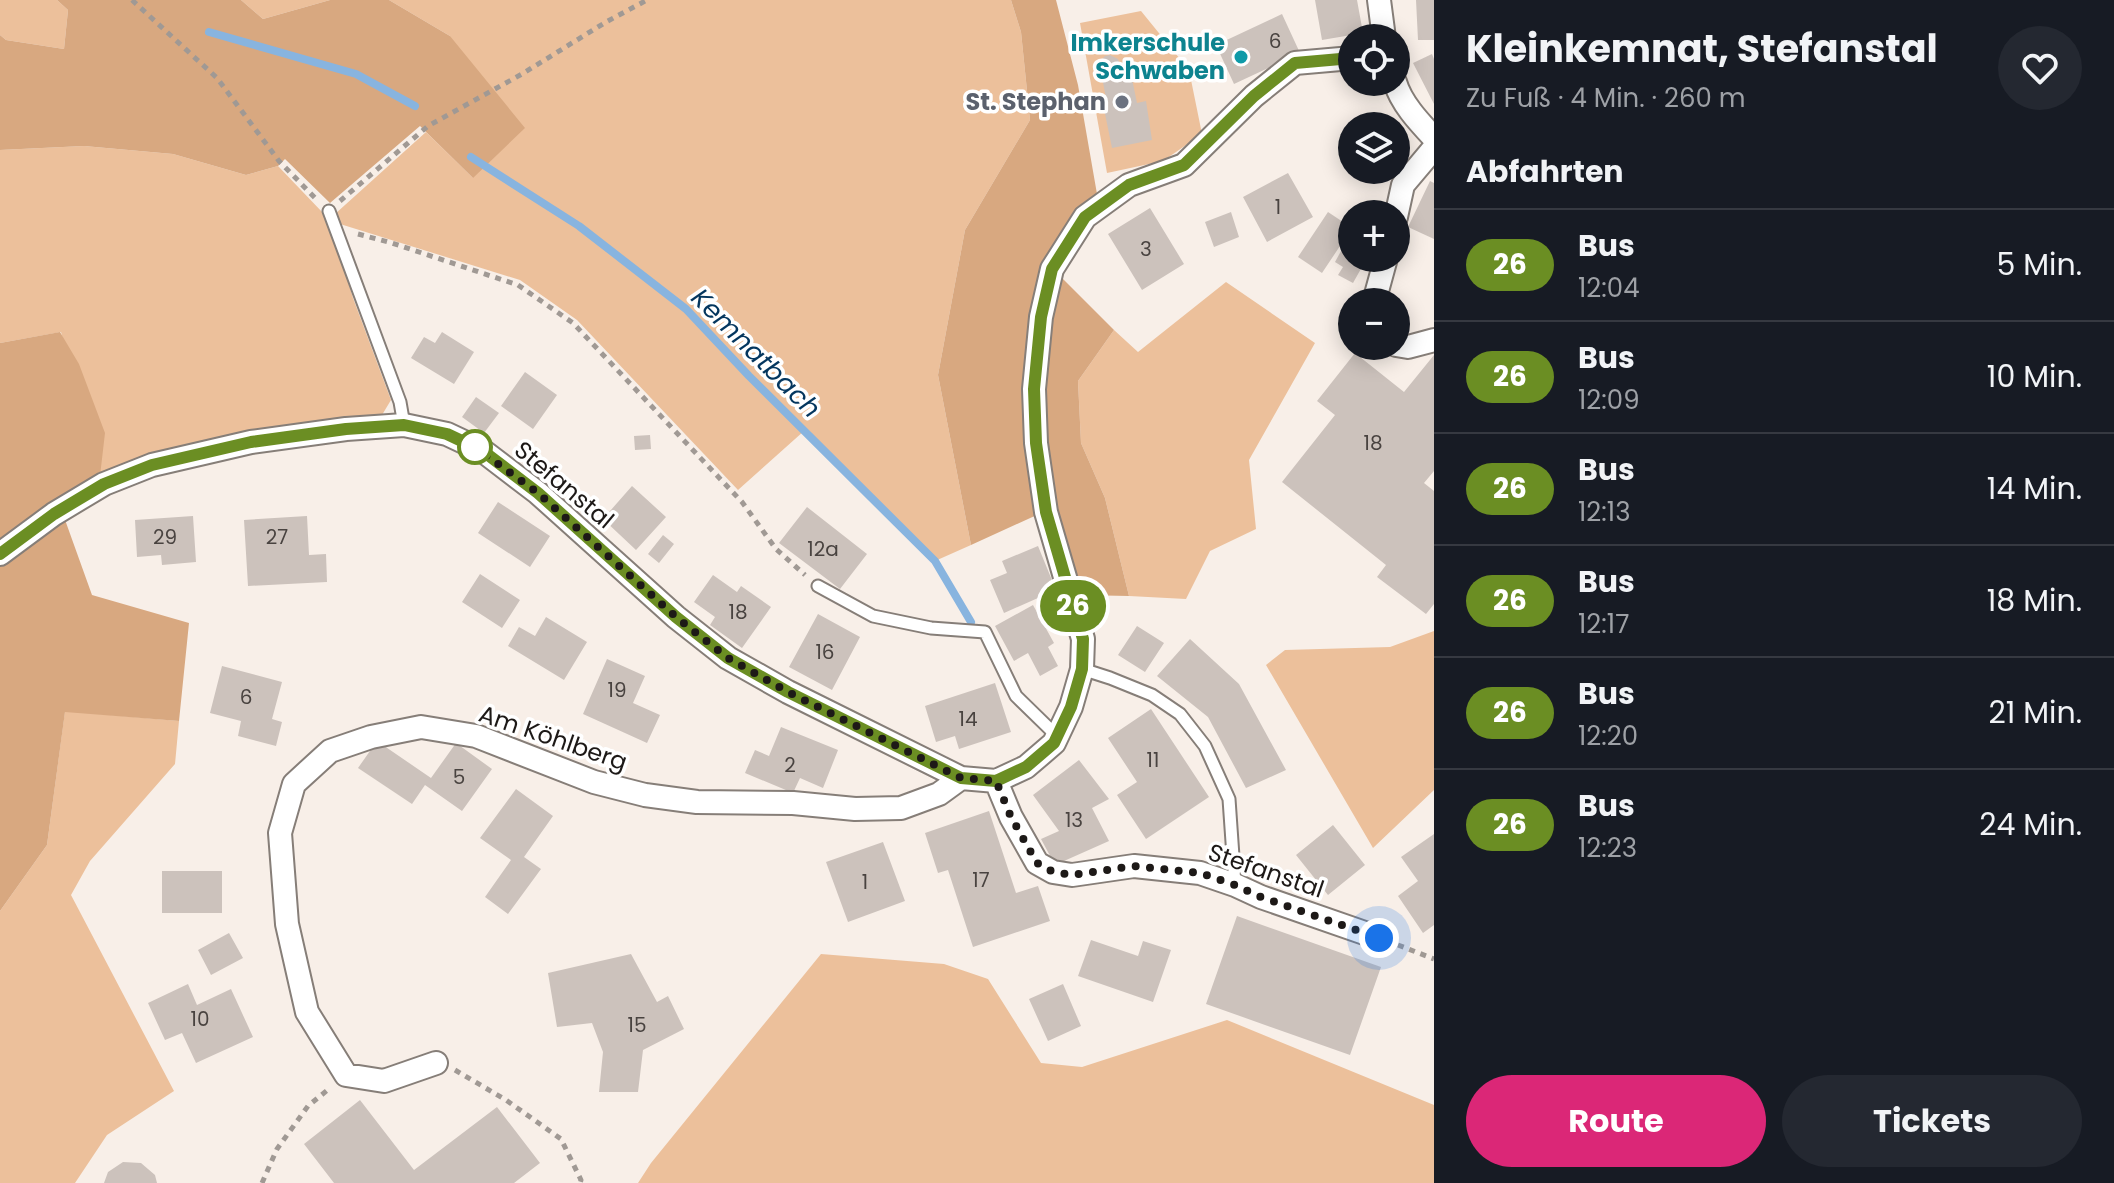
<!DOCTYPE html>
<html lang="de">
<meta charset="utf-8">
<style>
body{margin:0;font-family:Poppins,sans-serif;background:#242831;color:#f1f3f6;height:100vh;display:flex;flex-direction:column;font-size:30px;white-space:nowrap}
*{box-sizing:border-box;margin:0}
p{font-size:26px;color:#9ea1a6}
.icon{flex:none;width:44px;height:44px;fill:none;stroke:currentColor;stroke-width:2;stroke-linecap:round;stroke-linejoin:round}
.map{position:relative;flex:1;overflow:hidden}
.panel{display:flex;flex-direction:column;background:#171b24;width:680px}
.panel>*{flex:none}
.badge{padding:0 16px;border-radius:26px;font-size:28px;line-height:52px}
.tools{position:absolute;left:1338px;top:24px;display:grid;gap:16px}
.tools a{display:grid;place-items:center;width:72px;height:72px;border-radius:50%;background:#171b24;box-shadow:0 4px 20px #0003;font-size:40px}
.you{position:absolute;width:40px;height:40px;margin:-20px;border:6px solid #fff;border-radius:50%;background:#1a73e8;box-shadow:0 0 0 12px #1a73e833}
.map>.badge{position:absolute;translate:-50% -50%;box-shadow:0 0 0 4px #fff}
h2{padding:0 32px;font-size:30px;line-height:72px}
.round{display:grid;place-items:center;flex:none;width:84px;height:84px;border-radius:42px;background:#242831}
.headline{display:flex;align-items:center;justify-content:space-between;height:136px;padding:0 32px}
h1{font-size:38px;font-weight:700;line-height:60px}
.cta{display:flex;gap:16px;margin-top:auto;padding:16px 32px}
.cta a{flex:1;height:92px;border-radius:48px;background:#db2777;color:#fff;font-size:32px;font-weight:700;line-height:92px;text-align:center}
.cta a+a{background:#242831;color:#f1f3f6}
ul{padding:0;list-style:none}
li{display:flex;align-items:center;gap:24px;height:112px;padding:0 32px;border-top:2px solid #363941}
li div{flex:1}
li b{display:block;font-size:30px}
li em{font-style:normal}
li .badge{min-width:88px;font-weight:700;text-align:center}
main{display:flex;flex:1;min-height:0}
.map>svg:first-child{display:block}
</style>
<main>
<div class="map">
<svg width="1434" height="1183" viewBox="0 0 1434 1183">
<rect width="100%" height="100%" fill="#f8efe8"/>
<!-- green -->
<path fill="#ecc09b" d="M0,0H57L68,10L64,49L6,40L0,35Z
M241,0H330L263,19Z
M389,0H1011L1021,32L1030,120L965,230L938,375L971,545L935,561L804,431L738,490L577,320L520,280L340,224L335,214L426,132L473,178L450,36Z
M1141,11L1189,70L1202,134L1163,161L1107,173L1080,23Z
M84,146L173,154L246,175L278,166L324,214L333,231L353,298L391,400L382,415L250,431L100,476L61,332L0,343V150Z
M1226,282L1315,343L1249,460L1256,529L1210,551L1186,599L1129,596L1105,498L1081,443L1078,381L1114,330L1138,352Z
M1434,631V790L1373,848L1266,665L1285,650L1390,647Z
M65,711L179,721L175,764L90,861L71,895L174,1091L107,1135L75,1183H0V911L47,845Z
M821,954L944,964L988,979L1041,1063L1082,1067L1227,1020L1434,1105V1183H638L651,1163Z"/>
<!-- forest -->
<path fill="#d8a880" d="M57,0H241L263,19L330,0H389L450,36L525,128L473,178L420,126L330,203L285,159L278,166L246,175L173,154L84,146L0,150V35L6,40L64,49L68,10Z
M1011,0H1056L1078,85L1097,194L1079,206L1044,263L1039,514L971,545L938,375L965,230L1030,120L1021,32Z
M1060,276L1114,330L1078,381L1081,443L1105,498L1129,596L1080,595L1054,511L1044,441L1042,390L1050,319Z
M60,332L79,364L105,433L100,476L0,546V343Z
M64,517L92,595L189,623L179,721L65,712L47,845L0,911V565Z"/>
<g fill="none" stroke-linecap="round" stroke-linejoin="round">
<!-- stream -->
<path stroke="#88b4df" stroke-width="8" d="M209,32L356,74L415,106
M471,157L579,226L686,309L749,376L935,561L971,622"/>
</g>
<!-- building -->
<path fill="#ccc2bc" d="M1315,0H1357L1363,33L1322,40Z
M1416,0H1434V40H1418Z
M1282,14L1300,53L1234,84L1216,45Z
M1432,54L1434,59V104L1413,63Z
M1110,55L1118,59L1123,74H1131L1137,103L1146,101L1152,140L1112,148L1103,104L1107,103L1099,62L1105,56Z
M1288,173L1313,217L1267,242L1243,197Z
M1430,181L1434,183V239L1408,227Z
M1150,208L1184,264L1142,290L1108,234Z
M1231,212L1239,237L1214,247L1205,222Z
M1328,212L1352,228L1322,273L1298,257Z
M1352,231V258H1367L1353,283L1338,275L1343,267L1335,262Z
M442,332L474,352L454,384L411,358L424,337L435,343Z
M1355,353L1404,392L1434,355V471L1424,483L1434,491V604L1426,614L1377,577L1386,565L1282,482L1335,415L1317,401Z
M525,372L557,395L533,429L501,406Z
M476,397L499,413L484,433L462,417Z
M650,435L651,449L635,450L634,436Z
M632,486L666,517L636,550L603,519Z
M498,502L550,536L530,567L478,533Z
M807,507L867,554L840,589L779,543Z
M193,516L196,562L162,565L161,555L137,557L135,520Z
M307,516L309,555L326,554L327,582L248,586L244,520Z
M663,535L674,544L659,563L648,554Z
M1038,546L1056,590L1004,613L990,580L1007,573L1002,561Z
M480,574L520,600L502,628L462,602Z
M713,575L737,592L741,586L771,607L742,648L710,625L715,617L694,602Z
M1033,605L1054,643L1048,647L1058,666L1040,676L1028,653L1014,661L995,626Z
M818,614L860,637L832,690L789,667Z
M546,617L587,642L564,680L508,646L519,627L535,636Z
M1137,626L1164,643L1145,672L1118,655Z
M1190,639L1239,684L1286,770L1246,788L1208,717L1157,676Z
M607,659L645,676L633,703L660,715L647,743L583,714Z
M222,666L282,682L272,719L282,722L276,746L238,736L241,721L210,713Z
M995,683L1011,732L959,749L955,736L936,742L925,706Z
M1151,709L1209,797L1146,839L1117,795L1137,782L1108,738Z
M781,727L838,750L823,788L800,778L793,793L745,773L755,750L769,756Z
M377,741L431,778L456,743L492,769L462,811L425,785L412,804L358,768Z
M1079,760L1109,799L1092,808L1109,841L1055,865L1041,839L1059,831L1033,795Z
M516,789L553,816L524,857L541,869L508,914L485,897L511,860L480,838Z
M989,811L1016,893L1038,886L1050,921L973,947L948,870L938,873L925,833Z
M1333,825L1365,865L1328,895L1296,855Z
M1434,834V925L1423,933L1398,896L1418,881L1401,857Z
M883,842L905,901L848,922L826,862Z
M162,871H222V913H162Z
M1237,916L1381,967L1350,1055L1206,1004Z
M229,933L243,958L211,975L198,950Z
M1091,940L1138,956L1143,941L1171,950L1153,1002L1078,976Z
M631,954L657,1002L668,996L684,1029L643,1050L638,1092H599L603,1052L592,1023L557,1027L548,973Z
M188,984L197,1005L231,989L253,1037L196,1063L182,1033L165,1040L148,1003Z
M1063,984L1081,1026L1048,1041L1029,999Z
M360,1100L414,1170L497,1107L540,1163L514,1183H334L304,1144Z
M123,1162L141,1163L155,1175L157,1183H104L108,1172Z"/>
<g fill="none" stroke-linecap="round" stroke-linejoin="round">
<!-- service casing -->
<g stroke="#867e78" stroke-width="15">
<path id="service" d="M329,211L400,402L404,425
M818,586L873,616L931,628L985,632L1016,696L1058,737
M1082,669L1110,678L1152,695L1180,714L1205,746L1229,799L1235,885"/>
</g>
<!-- minor casing -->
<g stroke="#867e78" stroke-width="26">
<path id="minor" d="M1379,0L1384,38
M1395,82C1401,103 1419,122 1434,138
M1396,217L1403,185L1434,148
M1374,302L1386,258
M1396,345L1408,347L1434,340
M0,554L54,514L104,484L152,465L251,442L346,429L404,425L447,434L483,451L538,493L676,617L728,658L788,692L961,778L996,781L1026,767L1054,743L1071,707L1082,669L1083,639L1046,512L1036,443L1034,389L1041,317L1052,269L1085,217L1129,185L1184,165L1254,96L1295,63L1352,58
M996,781L1011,817L1037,863L1053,872L1072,875L1134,866L1200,873L1235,885L1261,897L1379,938
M436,1063L384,1081L346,1075L307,1012L287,924L280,833L294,784L330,751L371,737L421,727L476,736L594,782L645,795L697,802L793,803L855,809L901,808L939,794L961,778"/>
</g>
<!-- path -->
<path stroke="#a09994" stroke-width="5" stroke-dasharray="6 6" stroke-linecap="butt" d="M132,0L217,78L279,161L318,201
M340,201L428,126L522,74L606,22L647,0
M358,234L392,243L518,285L573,323L742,502L776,549L805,575
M1398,945L1434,959
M455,1070L506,1100L561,1139L581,1180L580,1183
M262,1183L277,1149L308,1106L330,1088"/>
<!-- service -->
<use href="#service" stroke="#fff" stroke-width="11"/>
<!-- minor -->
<use href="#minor" stroke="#fff" stroke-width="22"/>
</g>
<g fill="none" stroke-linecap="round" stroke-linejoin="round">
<!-- line casing -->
<g stroke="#fff" stroke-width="18">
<path id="line" d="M0,554L54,514L104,484L152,465L251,442L346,429L404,425L447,434L483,451L538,493L676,617L728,658L788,692L961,778L996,781L1026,767L1054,743L1071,707L1082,669L1083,639L1046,512L1036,443L1034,389L1041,317L1052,269L1085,217L1129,185L1184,165L1254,96L1295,63L1352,58"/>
</g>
<!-- line -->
<use href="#line" stroke="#6b8e23" stroke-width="12"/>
<!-- walk -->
<path stroke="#1d1917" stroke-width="8" stroke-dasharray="0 14.4" d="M475,447L538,493L676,617L728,658L788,692L961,778L996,781L1011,817L1037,863L1053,872L1072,875L1134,866L1200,873L1235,885L1261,897L1379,938"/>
</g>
<!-- markers -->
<circle fill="#0f9aa8" stroke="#fff" stroke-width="3" cx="1241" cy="57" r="8"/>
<circle fill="#6b7280" stroke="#fff" stroke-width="3" cx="1122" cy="102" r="8"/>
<circle fill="#fff" stroke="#6b8e23" stroke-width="4" cx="475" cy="447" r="16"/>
<g text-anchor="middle" stroke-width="7" stroke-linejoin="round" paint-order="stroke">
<!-- number labels -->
<g font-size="20" fill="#494340">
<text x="1275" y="48">6</text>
<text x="1278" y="214">1</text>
<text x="1146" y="256">3</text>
<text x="1373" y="450">18</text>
<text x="165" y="544">29</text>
<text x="277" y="544">27</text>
<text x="823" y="556">12a</text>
<text x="738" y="619">18</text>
<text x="825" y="659">16</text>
<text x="617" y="697">19</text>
<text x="246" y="704">6</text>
<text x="968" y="726">14</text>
<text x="1153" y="767">11</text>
<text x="790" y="772">2</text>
<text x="459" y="784">5</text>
<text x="1074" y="827">13</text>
<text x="981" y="887">17</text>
<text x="865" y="889">1</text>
<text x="200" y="1026">10</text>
<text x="637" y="1032">15</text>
</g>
<!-- culture labels -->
<g font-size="24" font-weight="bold" fill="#0d838f" stroke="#fff" text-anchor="end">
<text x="1225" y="51">Imkerschule<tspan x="1225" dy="28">Schwaben</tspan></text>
</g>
<!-- worship labels -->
<g font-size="24" font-weight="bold" fill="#5b616d" stroke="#fff" text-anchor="end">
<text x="1106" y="110">St. Stephan</text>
</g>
<!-- street labels -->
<g font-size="24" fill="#1d1917" stroke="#fff">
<text transform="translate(564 485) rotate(40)" y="8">Stefanstal</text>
<text transform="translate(553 738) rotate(19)" y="8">Am Köhlberg</text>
<text transform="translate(1266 871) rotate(19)" y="8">Stefanstal</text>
</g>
<!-- water labels -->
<g font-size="26" font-style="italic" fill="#04365e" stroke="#fff">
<text transform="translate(756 353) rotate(45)" y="9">Kemnatbach</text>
</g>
</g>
</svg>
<div class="tools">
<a><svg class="icon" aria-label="locate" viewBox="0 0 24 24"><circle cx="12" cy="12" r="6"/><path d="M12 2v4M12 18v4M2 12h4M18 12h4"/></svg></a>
<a><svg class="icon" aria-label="layers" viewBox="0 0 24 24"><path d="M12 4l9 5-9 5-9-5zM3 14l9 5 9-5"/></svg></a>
<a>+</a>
<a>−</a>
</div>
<div class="you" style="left:1379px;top:938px"></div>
<b class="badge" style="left:1073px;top:606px;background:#6b8e23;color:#fff">26</b>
</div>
<section class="panel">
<div class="headline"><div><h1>Kleinkemnat, Stefanstal</h1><p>Zu Fuß · 4 Min. · 260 m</p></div><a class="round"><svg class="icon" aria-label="heart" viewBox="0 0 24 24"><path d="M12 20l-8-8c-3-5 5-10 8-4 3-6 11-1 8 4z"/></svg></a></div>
<h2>Abfahrten</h2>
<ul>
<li><span class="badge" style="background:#6b8e23;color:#fff">26</span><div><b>Bus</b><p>12:04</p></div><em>5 Min.</em></li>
<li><span class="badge" style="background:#6b8e23;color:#fff">26</span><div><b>Bus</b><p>12:09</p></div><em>10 Min.</em></li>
<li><span class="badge" style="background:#6b8e23;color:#fff">26</span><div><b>Bus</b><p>12:13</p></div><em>14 Min.</em></li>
<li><span class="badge" style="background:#6b8e23;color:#fff">26</span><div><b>Bus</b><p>12:17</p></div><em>18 Min.</em></li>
<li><span class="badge" style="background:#6b8e23;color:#fff">26</span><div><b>Bus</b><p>12:20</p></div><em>21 Min.</em></li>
<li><span class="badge" style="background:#6b8e23;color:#fff">26</span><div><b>Bus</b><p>12:23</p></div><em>24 Min.</em></li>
</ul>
<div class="cta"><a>Route</a><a>Tickets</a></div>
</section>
</main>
